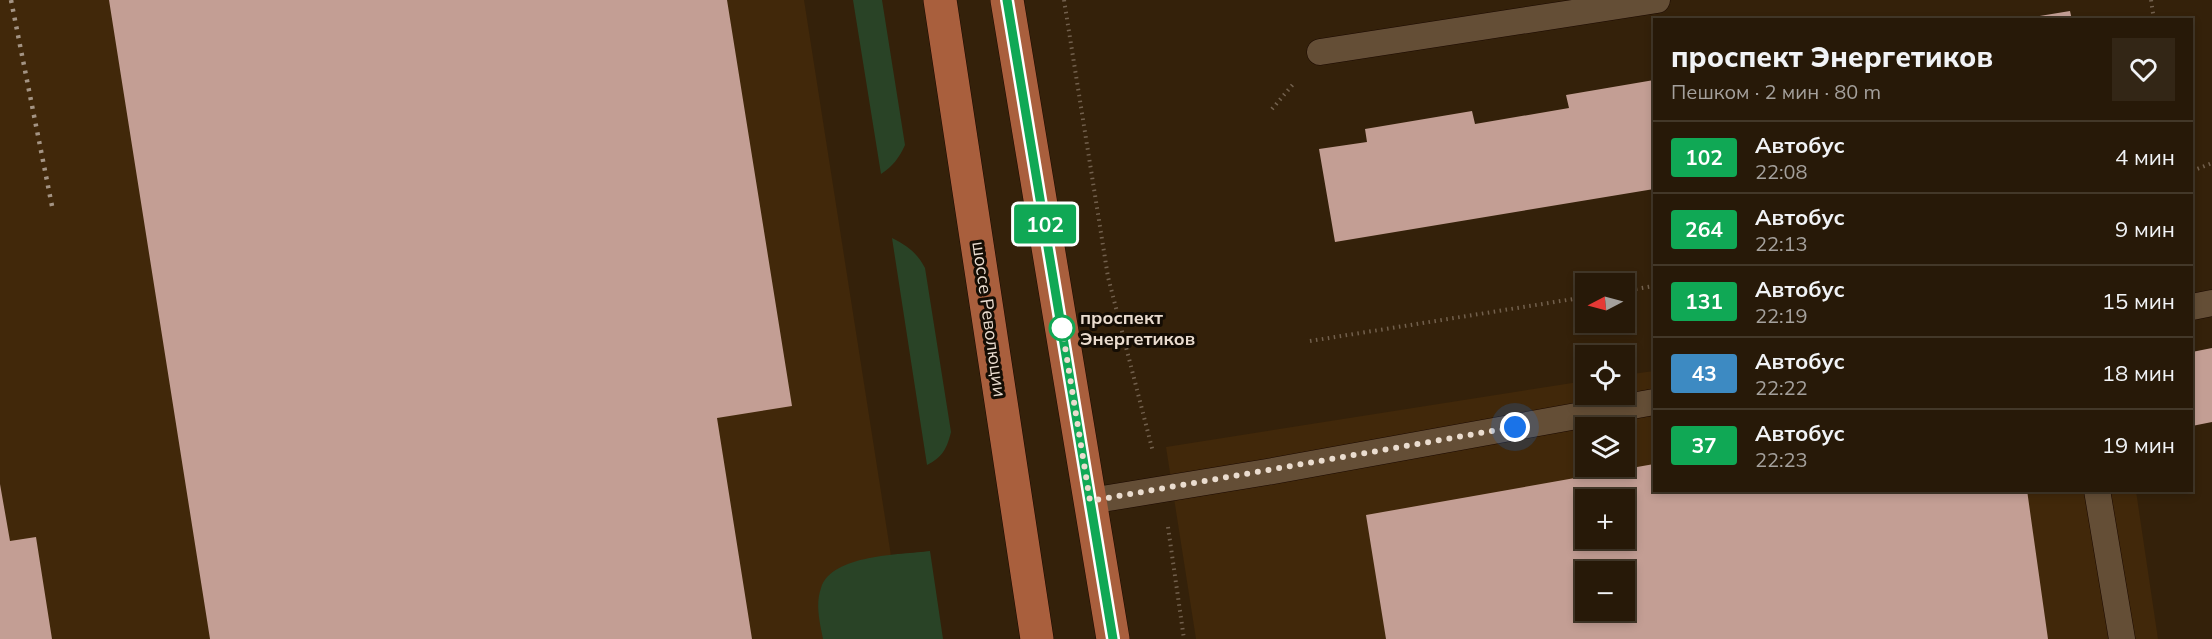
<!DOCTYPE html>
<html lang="ru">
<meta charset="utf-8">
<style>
body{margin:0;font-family:Mulish,sans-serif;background:#332616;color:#f1f3f6;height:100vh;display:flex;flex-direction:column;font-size:22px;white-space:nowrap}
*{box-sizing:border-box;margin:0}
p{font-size:20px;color:#a4a09c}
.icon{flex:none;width:33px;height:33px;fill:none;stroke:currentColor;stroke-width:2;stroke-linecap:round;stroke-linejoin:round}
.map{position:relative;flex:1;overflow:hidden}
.side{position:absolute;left:1653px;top:18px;width:540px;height:474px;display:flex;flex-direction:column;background:#271908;border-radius:0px;box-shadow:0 3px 9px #0003,0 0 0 2px #433829}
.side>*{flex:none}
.badge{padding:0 12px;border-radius:4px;font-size:21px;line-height:39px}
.needle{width:39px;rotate:264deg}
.buttons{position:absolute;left:1575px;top:273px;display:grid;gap:12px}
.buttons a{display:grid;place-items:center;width:60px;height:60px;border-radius:0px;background:#271908;box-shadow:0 3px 9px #0003,0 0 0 2px #433829;font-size:30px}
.you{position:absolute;width:30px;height:30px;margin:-15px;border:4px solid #fff;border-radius:50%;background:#1a73e8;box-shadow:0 0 0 9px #1a73e833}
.map>.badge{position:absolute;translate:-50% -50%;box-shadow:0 0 0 3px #fff}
.round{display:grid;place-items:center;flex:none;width:63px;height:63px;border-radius:0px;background:#332616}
.headline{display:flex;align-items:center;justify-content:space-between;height:102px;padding:0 18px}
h1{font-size:28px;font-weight:800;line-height:45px}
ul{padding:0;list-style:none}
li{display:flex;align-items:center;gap:18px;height:72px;padding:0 18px;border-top:2px solid #433829}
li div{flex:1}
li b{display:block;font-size:22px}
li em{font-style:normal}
li .badge{min-width:66px;font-weight:700;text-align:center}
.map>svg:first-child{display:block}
</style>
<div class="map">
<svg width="2212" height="639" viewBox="0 0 2212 639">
<rect width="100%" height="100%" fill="#34210a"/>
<!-- built -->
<path fill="#41280a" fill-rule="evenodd" d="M0,0H804L904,639H0Z
M1654,371V490L2136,491L2158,639H1196L1166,447L1585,381L1586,394H1624L1625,375ZM1586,428H1624V466H1586ZM1586,500H1624V538H1586ZM1586,572H1624V610H1586Z"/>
<!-- green -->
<path fill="#294326" d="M853,0H882L905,145C899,158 893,166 881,174Z
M892,238C908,246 917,253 925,268L951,432C947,448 943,457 927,465Z
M930,551L943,639H823C820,623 815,605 821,588C832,554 900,555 930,551Z"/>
<!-- building -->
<path fill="#c39e94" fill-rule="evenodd" d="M109,0H727L792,406L717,418L752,639H210Z
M2070,11L2072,20H2027V18Z
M1654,80V189L1335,242L1319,149L1367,142L1365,129L1472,111L1475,124L1569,108L1566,95Z
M2212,348V422L2192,426V352Z
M1654,464V490H2027L2048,639H1386L1366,515ZM1586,500H1624V538H1586ZM1586,572H1624V610H1586Z
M0,484L10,541L36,537L52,639H0Z"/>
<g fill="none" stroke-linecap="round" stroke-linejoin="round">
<!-- lane casing -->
<g stroke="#1b0900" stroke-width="27">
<path id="lane" d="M1320,52L1657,0
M2192,307L2212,303
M2097,490L2122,639
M1090,501L1267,472L1654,402"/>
</g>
<!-- primary casing -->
<g stroke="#1b0900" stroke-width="34">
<path id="primary" d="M940,0L1037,639
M1007,0L1113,639"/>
</g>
<!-- path -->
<path stroke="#72604d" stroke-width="4" stroke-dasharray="1.5 4.5" stroke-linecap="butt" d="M1064,0L1108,277L1153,452
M2151,0L2154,20
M1272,109L1295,82
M2192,171L2212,163
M1624,291L1654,286
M1310,341L1586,297
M1168,527L1184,639"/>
<!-- lane -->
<use href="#lane" stroke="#644e36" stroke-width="26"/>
<!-- primary -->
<use href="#primary" stroke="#a95f3d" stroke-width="33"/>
<!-- rail -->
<path stroke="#a49484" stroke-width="4.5" stroke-dasharray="3 6" stroke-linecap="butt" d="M11,0L53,211"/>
</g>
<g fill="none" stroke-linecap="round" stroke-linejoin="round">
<!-- line casing -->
<g stroke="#fff" stroke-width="14">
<path id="line" d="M1007,0L1113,639"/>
</g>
<!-- line -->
<use href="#line" stroke="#10a855" stroke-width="9"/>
<!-- walk -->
<path stroke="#eadccf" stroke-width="6" stroke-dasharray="0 10.8" d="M1062,328L1090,501L1515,427"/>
</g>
<!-- markers -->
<circle fill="#fff" stroke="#10a855" stroke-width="3" cx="1062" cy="328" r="12"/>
<g text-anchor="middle" stroke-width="6" stroke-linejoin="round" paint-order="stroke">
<!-- stop labels -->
<g font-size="18" font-weight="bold" fill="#eadccf" stroke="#150d04" text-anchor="start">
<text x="1080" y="324">проспект<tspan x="1080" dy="21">Энергетиков</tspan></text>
</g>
<!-- street labels -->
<g font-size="18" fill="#eadccf" stroke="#150d04">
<text transform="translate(989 319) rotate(82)" y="6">шоссе Революции</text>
</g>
</g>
</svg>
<div class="buttons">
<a><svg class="needle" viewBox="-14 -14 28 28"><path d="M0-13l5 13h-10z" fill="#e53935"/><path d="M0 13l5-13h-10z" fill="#a4a09c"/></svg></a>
<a><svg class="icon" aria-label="locate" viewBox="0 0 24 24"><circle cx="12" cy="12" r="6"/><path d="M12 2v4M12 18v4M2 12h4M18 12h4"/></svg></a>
<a><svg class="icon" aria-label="layers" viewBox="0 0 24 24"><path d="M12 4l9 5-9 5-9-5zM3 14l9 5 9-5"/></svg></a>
<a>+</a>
<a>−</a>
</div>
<div class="you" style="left:1515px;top:427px"></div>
<b class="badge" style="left:1045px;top:224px;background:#10a855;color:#fff">102</b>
<section class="side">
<div class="headline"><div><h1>проспект Энергетиков</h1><p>Пешком · 2 мин · 80 m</p></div><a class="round"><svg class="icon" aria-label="heart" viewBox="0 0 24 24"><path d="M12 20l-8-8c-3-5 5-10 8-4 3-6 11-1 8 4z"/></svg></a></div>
<ul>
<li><span class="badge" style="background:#10a855;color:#fff">102</span><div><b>Автобус</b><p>22:08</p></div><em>4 мин</em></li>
<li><span class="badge" style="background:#10a855;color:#fff">264</span><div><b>Автобус</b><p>22:13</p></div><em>9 мин</em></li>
<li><span class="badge" style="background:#10a855;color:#fff">131</span><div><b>Автобус</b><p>22:19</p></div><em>15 мин</em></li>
<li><span class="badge" style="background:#3d8ac2;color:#fff">43</span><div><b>Автобус</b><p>22:22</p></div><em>18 мин</em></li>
<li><span class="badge" style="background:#10a855;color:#fff">37</span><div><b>Автобус</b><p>22:23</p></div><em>19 мин</em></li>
</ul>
</section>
</div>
